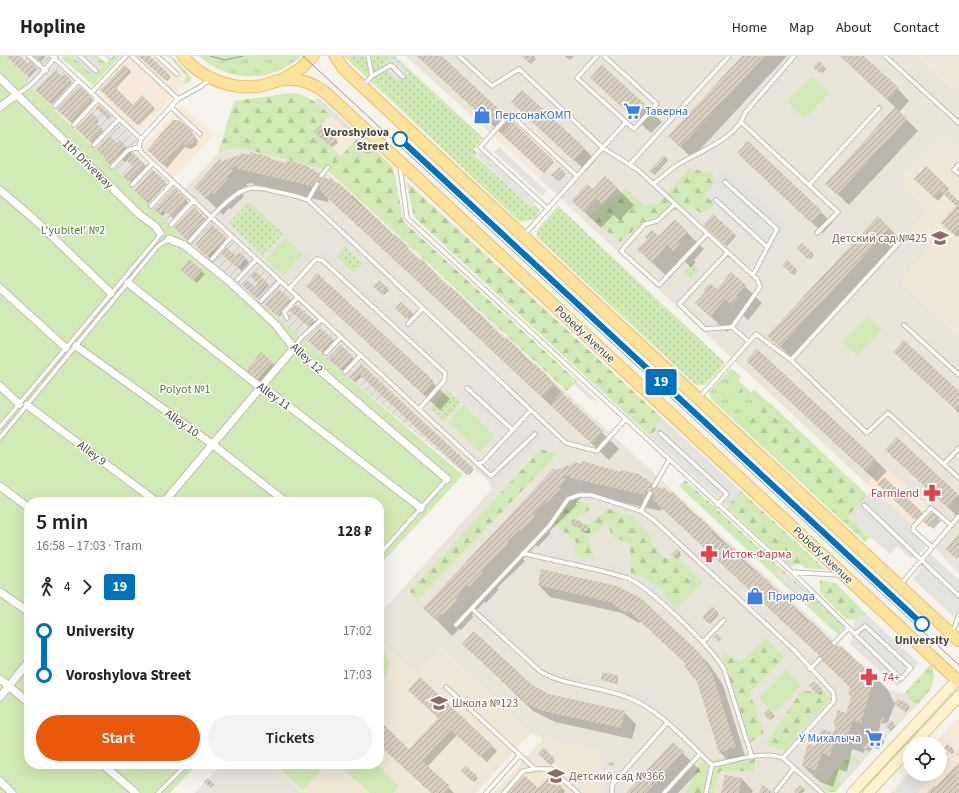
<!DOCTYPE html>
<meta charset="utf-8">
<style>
body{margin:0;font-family:"Source Sans 3",sans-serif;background:#f2f2f2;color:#222;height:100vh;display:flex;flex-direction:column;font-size:15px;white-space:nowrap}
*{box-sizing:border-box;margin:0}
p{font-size:13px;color:#767676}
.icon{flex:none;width:22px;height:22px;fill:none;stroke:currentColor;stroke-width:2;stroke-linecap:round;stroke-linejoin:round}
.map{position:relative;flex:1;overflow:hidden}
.sheet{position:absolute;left:24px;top:441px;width:360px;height:272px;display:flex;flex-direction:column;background:#fff;border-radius:16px;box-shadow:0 4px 16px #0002}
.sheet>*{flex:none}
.badge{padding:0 8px;border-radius:3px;font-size:14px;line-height:26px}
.tools{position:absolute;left:903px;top:681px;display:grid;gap:8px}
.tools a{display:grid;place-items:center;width:44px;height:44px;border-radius:50%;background:#fff;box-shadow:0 4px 16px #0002;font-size:20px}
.map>.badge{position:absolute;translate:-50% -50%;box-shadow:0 0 0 2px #fff}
.legs{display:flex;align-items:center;gap:6px;height:44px;padding:0 12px;font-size:13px}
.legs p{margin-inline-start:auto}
.headline{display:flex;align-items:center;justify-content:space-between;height:68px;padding:0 12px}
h1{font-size:22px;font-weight:600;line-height:30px}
.action{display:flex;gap:8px;margin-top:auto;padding:8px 12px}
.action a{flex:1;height:46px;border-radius:24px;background:#ea580c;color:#fff;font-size:16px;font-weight:600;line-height:46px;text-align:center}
.action a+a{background:#f2f2f2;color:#222}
ul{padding:0 12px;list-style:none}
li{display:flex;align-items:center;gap:14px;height:44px;font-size:15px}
li i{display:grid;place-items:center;width:6px;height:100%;margin:0 5px;background:currentColor}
li i::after{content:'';width:10px;height:10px;margin:-5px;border:3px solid;border-radius:50%;background:#fff}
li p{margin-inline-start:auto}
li:first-child i{background:linear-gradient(#0000 50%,currentColor 0)}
li:last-child i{background:linear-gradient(currentColor 50%,#0000 0)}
header{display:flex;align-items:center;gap:24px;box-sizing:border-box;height:56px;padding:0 20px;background:#fff;border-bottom:1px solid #e0e0e0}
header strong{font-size:19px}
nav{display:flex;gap:22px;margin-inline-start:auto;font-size:14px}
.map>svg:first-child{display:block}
</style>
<header>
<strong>Hopline</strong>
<nav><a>Home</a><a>Map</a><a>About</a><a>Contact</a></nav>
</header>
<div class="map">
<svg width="959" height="737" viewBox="0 0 959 737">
<defs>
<pattern id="industrial-furrows" width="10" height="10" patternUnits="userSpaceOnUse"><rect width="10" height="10" fill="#e6e2dd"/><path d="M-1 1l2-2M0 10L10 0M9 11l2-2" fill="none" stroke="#c7c3be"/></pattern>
<pattern id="grass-tufts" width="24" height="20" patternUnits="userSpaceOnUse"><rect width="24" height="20" fill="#d2eab5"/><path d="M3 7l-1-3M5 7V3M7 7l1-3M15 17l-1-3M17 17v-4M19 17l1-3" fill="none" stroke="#b6ca9c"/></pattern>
<pattern id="forest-firs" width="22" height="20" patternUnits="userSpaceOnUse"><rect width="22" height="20" fill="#d2eab5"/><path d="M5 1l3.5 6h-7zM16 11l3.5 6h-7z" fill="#b6ca9c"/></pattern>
<pattern id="park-dots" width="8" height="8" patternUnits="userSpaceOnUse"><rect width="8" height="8" fill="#d2eab5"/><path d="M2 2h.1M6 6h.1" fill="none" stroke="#b6ca9c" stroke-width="1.8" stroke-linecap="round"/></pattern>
<pattern id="building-hatch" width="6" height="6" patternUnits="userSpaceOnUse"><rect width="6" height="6" fill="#d8cfc1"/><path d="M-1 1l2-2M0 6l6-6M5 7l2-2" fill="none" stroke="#b1aa9e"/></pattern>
</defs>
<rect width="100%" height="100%" fill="#f6f3ec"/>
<!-- residential -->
<path fill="#eae5da" d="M406,0H919L954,33L959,28V92L944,78L904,129L928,152L930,190L901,226L959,279V518L935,492L952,473L883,409L867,428L539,122L561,99L511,53L490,77Z
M237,91L323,112L889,634L904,638L917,649L861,707L851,698L822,730L829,736L834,737H604L599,695L543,682L531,677L440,592L416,618L379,585V559L494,431L181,137L218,97Z
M222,708H270L302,737H195Z"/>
<!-- commercial -->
<path fill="#f7ead8" d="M122,0H163L188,24L139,77L91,33Z
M182,49L214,79L173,122L141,92Z
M511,53L561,99L539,122L490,77Z
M330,59L357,83L341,100L314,76Z
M884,409L932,454L915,472L867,428Z
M959,661V737H892L890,736L910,714V718H940V688H934Z"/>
<!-- industrial -->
<path fill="url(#industrial-furrows)" d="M6,0H48L138,85L131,94L181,137L474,412L467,419L345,319L186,184L134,134L129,126L103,102V100L70,66L24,24L27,20Z"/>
<!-- education -->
<path fill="#efe8d6" d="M919,0H959V28L955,33Z
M944,78L959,92V279L901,226L930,190L910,174L928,152L904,129L903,120Z
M379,585L416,618L440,592L531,677L476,737H302L270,708H379Z
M543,682L599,695L604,737H494Z"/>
<!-- grass -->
<path fill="url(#grass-tufts)" d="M73,0L94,20L103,11L91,0H98L106,7L113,0H120L93,29L60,1Z
M169,0H172L191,21V25L183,29L186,20Z
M199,0H301C273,27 227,27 199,0Z
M731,312L741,321L739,325L751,336L755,334L838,412L837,416L848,427L853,425L867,439L848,461L870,481L865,486L711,343L710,335Z
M931,608C939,626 929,637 917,649L904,638Z
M851,698L861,707L860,709L853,706L837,724L842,728L835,736H829L822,730Z"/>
<!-- forest -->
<path fill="url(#forest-firs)" d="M291,37C308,38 318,48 330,59L315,76L341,100L357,83L363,89L369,88L393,111L404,166L577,325L567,335L327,114L237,91L218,97L234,45Z
M689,112L714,118L713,151L701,157L692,152L674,154L646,164L620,186L589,160L626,133L644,149L658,148Z
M406,125L662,362L656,370L658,372L650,380L414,161Z
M729,326L743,334L742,340L732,343L723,339L722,333Z
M762,346L770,347L867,439L847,461L801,422L745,369L746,360Z
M541,393L557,398L417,545L410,535Z
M685,424L845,571L838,579L679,430Z
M741,435L826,514L805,512L800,508L790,510L727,451Z
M571,444L589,448L590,453L575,463L588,469L608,453L634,460L650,480L651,488L664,502H679L703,526L676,553L659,532L631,518L630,487L612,481L607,465L589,482L595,505L574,500L576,486L554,468Z
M820,524L836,527L866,558L855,563L847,564L820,537Z
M767,582L784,601L750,637L764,678L749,687L722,597L741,605Z
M801,635L825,636L830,643L784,695L766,688Z
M756,696L754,715H720L714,737H686L700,707Z"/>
<!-- park -->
<path fill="url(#park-dots)" d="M344,0H395L483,82L471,96L531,151L536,149C541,153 539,158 535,163L520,166Z
M249,146L283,178L263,199L229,167Z
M558,150L725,307L705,329H696L537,181V174Z
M345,190L363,207L353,217L336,200Z
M692,207L699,213L690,223L683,217Z
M447,334L461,347L444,365L431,352Z"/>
<!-- garden -->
<path fill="#d2eab5" d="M0,0H6L27,20L24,24L103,100V102L129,126L134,134L186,184L463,419L379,510V446H29V708H197L170,737H0Z
M812,20L830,37L805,63L787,46Z
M285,182L303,198L283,220L265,203Z
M868,260L882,274L857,300L842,286Z
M463,349L495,380L480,396L448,366Z
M379,593C395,602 389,620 379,631Z
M786,614L801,629L774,657L759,642Z
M274,708H315L321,714L303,734Z
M342,708H376L399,730L393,737H370L340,710Z"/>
<!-- parking -->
<path fill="#e5e3e0" d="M73,0H91L103,11L94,20Z
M393,2L409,17L400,26L382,10Z
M319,42L369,88L363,89L314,44Z
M499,91L546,135L542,140L494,96Z
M480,95L535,146L531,151L476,99Z
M619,108L631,119L626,124L614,113Z
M727,113L791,172L768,197L704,138Z
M568,117L573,121L558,138L553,134Z
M312,155L339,181L335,185L308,159Z
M343,179L403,234L400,237L421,257L418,260L397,241L400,238L339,183Z
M313,190L318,195L292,223L287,218Z
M325,193L450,309L446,313L321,197Z
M425,255L488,313L484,317L421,259Z
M571,321L598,345L591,344L571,325Z
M478,332L512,362L502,374L461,336Z
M662,362L741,435L727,451L650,380L658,372L656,370Z
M532,372L542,381L492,433L489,429L492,426L481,415L517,378L526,379Z
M873,433L911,469L909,473L926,491L916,501L914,500L911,503L898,490L890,498L848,461Z
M546,495L621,511V518L544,500Z
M930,498L959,524V566L913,523Z
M779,513L813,544L809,549L775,517Z
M641,519L705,577L701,581L638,523Z
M479,550L535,602L532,606L475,554Z
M866,558L919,607L897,631L850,588L855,563Z
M562,618L597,625L596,631L560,623Z
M619,632L646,641L663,652L660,657L640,645L618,637Z
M940,694L951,705L940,716Z
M853,706L860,709L842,728L837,724Z
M910,718H938L918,737H892Z"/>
<!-- shadow -->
<path fill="#0003" fill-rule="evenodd" d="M7,0H18L28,9L30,6L37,13L29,21Z
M35,0H45V1L41,6Z
M140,0H149L171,21L167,25Z
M417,0H440L554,106L544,117Z
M523,0H532L536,3L531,8Z
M565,0H574L570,4Z
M744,0H787L692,102L669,80Z
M840,0H862L898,33L909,45L899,56L918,75L849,149L827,128L896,52Z
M819,6L826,13L822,17L815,11Z
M124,10L131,16L117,31V35L133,50L142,40L155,53L139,69L102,34Z
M65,19L72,26L51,48L37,35Z
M80,32L93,44L72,67L58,54Z
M523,35L596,104L586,115L524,58Z
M608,38L645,50L662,66L651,77Z
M92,58L99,65L96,68L103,75L92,87L78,73Z
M321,70L338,86L333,91L316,76Z
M191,75L198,85L196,90L191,93L185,91L167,112L148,94Z
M120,86L146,111L131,126L124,120L134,110L127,104L125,106L120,102L112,110L98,93L117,89Z
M250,100L270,102L273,105L306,110L353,140L449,233L464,244L505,284L506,283L548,322L564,338L563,339L619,393L609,404L329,142L328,146L255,129L252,127L246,128L249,131L242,138L244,140L231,153L229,152L223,159L195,131L222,106Z
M664,100L668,104L655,119L650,115Z
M750,108L821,156L832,167L823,177Z
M559,112L566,118L559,125L553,119Z
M926,112L949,133L947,135L959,146V179L957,181L942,167L957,150L944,138L938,145L915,123Z
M153,115L166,128L148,147L135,134Z
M617,132L634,149L620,164L613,159L601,172L573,145L593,135Z
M174,133L188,146L173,162L166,156L163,160L155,153Z
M194,152L207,165L188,184L175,171Z
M713,159L736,180L727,190L704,169Z
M675,165L704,193L694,204L696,206L691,211L684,205L669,223L639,193L659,182Z
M213,170L227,183L210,202L196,189Z
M889,172L901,184L792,302L769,280Z
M802,189L814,199L810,203L798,193Z
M240,198L249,206L242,215L233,206Z
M189,205L205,218L197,227L185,217Z
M787,205L797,215L794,219L783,209Z
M255,216L269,229L257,242L243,229L255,232L259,228Z
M731,217L762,247L748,264L742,258L727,276L696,247L717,235Z
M317,218L450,343L440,354L324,246Z
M379,225L389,234L384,239L375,230Z
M279,234L292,246L279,260L266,248Z
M401,247L413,258L409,263L397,252Z
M296,250L315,267L311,271L292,255Z
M320,273L334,285L323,297L310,285Z
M341,291L354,303L343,315L330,303Z
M757,294L887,415L877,426L747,305Z
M272,306L275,310L261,326L250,317Z
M906,307L959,336V357Z
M361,310L474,414L469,419L362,320L356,326L350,321Z
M897,383L959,440V462L898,405Z
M606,414L639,419L686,450L832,586L866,612L888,634L895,648L888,666L884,668L881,665L878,679L885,686L878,694L874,690L869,696L865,693L864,697L852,693L847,716L839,713L833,731L820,726L803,710L816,691L834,678L836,670L834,668L847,658L852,641L849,638L851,632L819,599L662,452L661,455L588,439L585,436L578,438L582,441L575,447L577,449L549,476L551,477L538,491L536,489L523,503L525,505L497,532L499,533L486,547L485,545L472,559L473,561L461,574L459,573L452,580L425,552L555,415ZM870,680L873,681L868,687Z
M884,422L923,458L917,464L878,428Z
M932,457L941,465L933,473L925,465Z
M580,466L582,469L590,472L589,477L582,476L581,472L572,469Z
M677,494L681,499L677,503L672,499Z
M539,529L617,530L697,596L709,608L723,629L746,703L731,708L720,696L698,626L687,608L640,565L639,567L622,557L550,541Z
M712,552L719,558L710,568L703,561Z
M475,599L549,639L624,656L636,668L632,683L555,666L533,655Z
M617,620L618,621L617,628L602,624Z
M420,623L497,695L487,706L457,679L427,711L454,737H432L379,688V671L409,694L439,662Z
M814,626L823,636L820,639L811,630Z
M899,644L910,651L906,656L897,649Z
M769,654L775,660L770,664L765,658Z
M891,666L896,670L891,675L887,670Z
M673,688L700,714L678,737H627Z
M947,689L958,699V700L954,696L952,698L945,692Z
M940,691L948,698L945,701L940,696Z
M544,694L555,705L551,709L540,698Z
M466,711L478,722L474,726L462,715Z
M550,721L565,735L564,737H509L538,733Z
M742,723L753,735L752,737H722Z
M800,730L805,734L802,737H796Z"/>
<!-- building -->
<path fill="url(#building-hatch)" d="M6,0H20L28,8L30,5L36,11L27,20Z
M34,0H43L39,5Z
M138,0H150L170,19L165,24Z
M417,0H442L502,56L491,68Z
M521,0H534L535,1L529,7Z
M742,0H765L680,91L668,80Z
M840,0H864L899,32L888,44Z
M819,5L825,11L820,17L813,11Z
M124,9L130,14L116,30V32L133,49L142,39L154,51L137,69L100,34Z
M602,9L646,49L634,62L590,22Z
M56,14L62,21L65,18L71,24L49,47L36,35Z
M80,31L92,42L70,66L57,54Z
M522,34L585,92L574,105L511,46Z
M99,49L112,61L109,64L96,52Z
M895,51L907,63L837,139L825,128Z
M92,57L98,63L95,66L103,73L90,86L76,73Z
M173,64H179L191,74L195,81L193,87L186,90L181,88L163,109L147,94Z
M513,66L553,104L542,116L502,78Z
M321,69L337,83L331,91L314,76Z
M110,80L117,87L120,84L126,90L110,109L103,102L112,92L103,100L96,93Z
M748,85L822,155L811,167L737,97Z
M473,93L477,97L475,99L471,95Z
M250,96L270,101V103L286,107L287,104L307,110V112L315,114V117L328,124L330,121L337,128L338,126L353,140L352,142L381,166L380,167L392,179L394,178L409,191L407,193L420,205L422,203L449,232L450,230L465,244L464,246L476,257L478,256L504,283L506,281L521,295L519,297L532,309L534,307L549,321L547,323L554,329L542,341L334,148L319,134L321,131L313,126L312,130L237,113V110L230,112L233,114L227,121L228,123L214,138L212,136L206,143L194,131L220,103L222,105L240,99L241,97L250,99Z
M133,97L145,109L129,126L123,120L133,110L126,104Z
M664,99L667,102L653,118L649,115Z
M926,110L946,129L944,131L959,145V172L953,178L941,167L956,150L940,135L934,142L914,123Z
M559,111L565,116L557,125L551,119Z
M153,114L166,126L146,146L134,134Z
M605,120L618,132L602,148L596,143L584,156L571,145L587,128L593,133Z
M174,132L187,144L171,161L164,155L160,159L154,153Z
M194,151L206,163L186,184L174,171Z
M713,158L735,178L725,189L703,169Z
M878,160L890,172L780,291L767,280Z
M675,163L688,176L678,187L680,188L673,195L667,189L652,207L637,193L647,183L645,181L652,174L659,180Z
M212,169L226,181L208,201L195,189Z
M802,187L813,197L808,203L797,193Z
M226,191L236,200L239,196L246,202L238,212L220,197Z
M189,203L202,214L193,225L181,214Z
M787,204L797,213L792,218L782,209Z
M255,215L268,227L255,241L242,229L247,224L255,231L258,227L250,220Z
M731,216L746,229L736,240L738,242L731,249L725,243L710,261L695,247L705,236L703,234L710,227L717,233Z
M317,217L434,325L423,338L306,230Z
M379,224L388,232L382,239L373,230Z
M279,233L291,244L277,260L264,248Z
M401,246L412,256L406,263L395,252Z
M296,249L314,264L309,271L290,255Z
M320,272L333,283L321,296L308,285Z
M904,284L959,335V351L956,354L893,296Z
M341,289L353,301L341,314L328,303Z
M757,293L876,403L865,415L746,305Z
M261,296L273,306L257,324L246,314Z
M361,308L473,412L467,419L360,319L354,326L349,321Z
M561,336L603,375L592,388L550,349Z
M897,381L959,439L948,452L885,394Z
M583,405L620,416V414L640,418V421L648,423V426L661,433L663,431L670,437L671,435L686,449L685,451L698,463L700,461L714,475L712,477L725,489L727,487L742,500L740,502L753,515L755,513L769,526L768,528L797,552L796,554L808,566L810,564L825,578L824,579L830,586L831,585L839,592L841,590L858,606L868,613L871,624L873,625L861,667L853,664L847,681L836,677L830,700L822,697L816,715L802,710L808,687L815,690L821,673L833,677L836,669H833L838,654L846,657L852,639L848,638L850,631L817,600L819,599L806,586L652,443L655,440L646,435L645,439L570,422V419L563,421L566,423L559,430L561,432L547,447L546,445L539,452L533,459L535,460L521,475L519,474L507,486L509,488L481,514L483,516L469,531L467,529L456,542L457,544L443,559L442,557L435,564L423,552L554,412L556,414L573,408L574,406L582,408Z
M884,421L922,456L915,464L877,428Z
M932,456L938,461L929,471L923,465Z
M572,463L581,465L580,471L571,469Z
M581,468L589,469L588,476L580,474Z
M959,476V501L957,503L946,493Z
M677,493L681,496L675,502L671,499Z
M541,513L617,530L641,542L662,562L698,595L712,617L736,691L719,697L696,623H694L684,610L686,608L629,555L627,557L613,549V547L538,529Z
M712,550L718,556L708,567L702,561Z
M474,575L531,628L549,638L625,655L621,672L542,655L520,644L521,642L462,588Z
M717,578L722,583L719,586L714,581Z
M602,616L617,619L616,627L601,624Z
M420,621L492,689L480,701L451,674L422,705L450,730L444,737H431L379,689V670L382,667L409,693L438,662L408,634Z
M814,625L823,634L817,638L809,630Z
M899,643L909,649L904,655L894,648Z
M769,653L774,658L768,663L764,658Z
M883,661L886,663L882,668L880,665Z
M891,664L895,668L889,674L886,670Z
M876,676L880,680L867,695L862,691Z
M673,686L684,696L646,737H626Z
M947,688L954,693L950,697L944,692Z
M544,692L555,703L549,708L538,698Z
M608,706L614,707V710L607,709Z
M959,706V737H927L934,729L936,731Z
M466,710L477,720L472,725L461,715Z
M524,719L538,732L550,720L562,731L557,737H507Z
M725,719L742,722L739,737H721Z
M208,722L214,728L211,732L204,726Z
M763,729L773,737H759Z
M800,729L804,732L799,737H795L794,736Z"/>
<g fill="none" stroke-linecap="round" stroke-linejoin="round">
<!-- service casing -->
<g stroke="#c2bbae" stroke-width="5.5">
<path id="service" d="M29,0L46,15
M52,0L141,83L139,91L142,97L478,408L483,406L531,354
M80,0L96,15
M110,0L111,1
M132,0L178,43
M157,0L177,18
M368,0L372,20
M459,0L492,30L519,13L603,92L638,114L757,223L760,231L732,271L749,286
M597,0L577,22L626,66
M885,0L959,67
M363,30L372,20L391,9L403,21
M91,37L126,0
M16,39C35,28 43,16 56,0
M55,50L78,25
M171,51L200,78
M742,67L838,156L817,177
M74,69L98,43
M141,83L178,43L200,31L209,24
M94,89L119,63
M630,108L729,0
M959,108L954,114L959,118
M112,111L128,94L139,91
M400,111L407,162L792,516L849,572L834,587
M321,120L328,111
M725,126L777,173L753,219
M653,128C660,123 666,117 673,112C695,96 736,85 745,57L794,0
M132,129L153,107
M809,129L879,52
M308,144L317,128
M716,144L767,191
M675,148L657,165L645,168L621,195L659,229L707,178
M151,150L173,126
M548,153L480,91L510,58L577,120
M171,169L194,144
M524,179L626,66L634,73L657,48L604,0
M190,185C204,170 228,139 247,133C257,130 268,134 278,136C288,138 298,140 308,144L566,387L597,395L625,364
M728,196L679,248L705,273L732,271
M212,203L232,180
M237,224L256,204
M289,233L316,203L322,204L445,317L444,325L419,353
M261,245L280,225
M287,262L284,256L298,241
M408,268L423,252
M904,269L959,319
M294,292L301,282L322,263
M326,297L341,281
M791,304L904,181
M345,316L361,299
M467,332L513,374
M699,342L756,278L791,304L867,377L888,357L959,422
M0,371L157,183L160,177
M660,377L727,438L717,449
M0,382L158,190L169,183
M478,408L491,420L535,378
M944,408L959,392
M654,430L669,404
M864,449L959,540
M641,455L650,437
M932,491L913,474L914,470L931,452L951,469
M523,497C557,506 593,511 627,522C649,530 711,591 724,613L752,701
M379,499L447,423
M792,516L839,519
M901,528L959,460
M472,553L541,616C568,631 601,630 629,642C662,655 687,686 712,709
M456,569L550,469L568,443L579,439H591L641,455L656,466L794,594L833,636L834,645L783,702C762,694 735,705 712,709L706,737
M849,572L855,578L901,623L911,612L865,570L855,578
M953,575L959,559
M703,586L724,564
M810,613L820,603
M446,631L535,713H551L578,737
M783,702L822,737
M776,735L794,712
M158,737L187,708
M486,737L520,699
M504,737L523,715L535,713
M612,737V729L667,667
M664,737L700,698"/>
</g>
<!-- minor casing -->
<g stroke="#c2bbae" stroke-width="9">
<path id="minor" d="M0,22L140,159L155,170L160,177
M0,51L16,39
M0,134L35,164L111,237
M169,183L184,189L230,226L276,269L294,292L447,423
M128,227L260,331L269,335L421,452
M0,232L66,292
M76,290L212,388L286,446
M0,330L19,348
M27,349L157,446
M0,430L29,452
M164,446L294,292
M0,536L29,556
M0,623L29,647
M0,641L29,605
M102,708L136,737
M0,725L12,737"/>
</g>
<!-- secondary casing -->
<g stroke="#d6c79b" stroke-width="12">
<path id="secondary" d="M914,688L959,640
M852,737L957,624
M868,737L910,692"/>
</g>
<!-- primary casing -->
<g stroke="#e6c16a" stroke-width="13">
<path id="primary" d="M183,0C201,23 232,34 260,30C267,29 274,25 281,24C298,21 313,27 326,37L959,626
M335,0L344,13L363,31L959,585
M282,24L301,12L313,0"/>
</g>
<!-- service -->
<use href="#service" stroke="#fff" stroke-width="3.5"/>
<!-- minor -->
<use href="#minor" stroke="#fff" stroke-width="7"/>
<!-- secondary -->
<use href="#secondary" stroke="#fff3cd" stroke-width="10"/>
<!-- primary -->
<use href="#primary" stroke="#ffe39c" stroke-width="11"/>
<!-- tram -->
<path stroke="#9a9a9a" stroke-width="1" d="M210,0L225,4L243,0
M303,0L959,609"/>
</g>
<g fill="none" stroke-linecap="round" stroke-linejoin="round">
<!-- line-1 casing -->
<g stroke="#fff" stroke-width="9">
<path id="line-1" d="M400,83L922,568"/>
</g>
<!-- line-1 -->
<use href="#line-1" stroke="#0072bc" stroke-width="6"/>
</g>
<!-- icons -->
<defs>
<g id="supermarket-bare" transform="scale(1.38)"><path d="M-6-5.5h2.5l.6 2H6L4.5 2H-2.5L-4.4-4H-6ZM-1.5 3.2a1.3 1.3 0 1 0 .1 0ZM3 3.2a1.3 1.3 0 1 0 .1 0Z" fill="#3f7fe0" stroke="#fff" stroke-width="2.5" paint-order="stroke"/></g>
<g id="shop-bare" transform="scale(1.38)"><path d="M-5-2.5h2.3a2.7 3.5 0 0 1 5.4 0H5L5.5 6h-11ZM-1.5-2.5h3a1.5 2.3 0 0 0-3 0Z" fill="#3f7fe0" stroke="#fff" stroke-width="2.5" paint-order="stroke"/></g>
<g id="school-bare" transform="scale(1.38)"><path d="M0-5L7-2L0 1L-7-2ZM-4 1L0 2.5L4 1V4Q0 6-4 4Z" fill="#8d6e63" stroke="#fff" stroke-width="2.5" paint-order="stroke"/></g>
<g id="pharmacy-bare" transform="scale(1.38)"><path d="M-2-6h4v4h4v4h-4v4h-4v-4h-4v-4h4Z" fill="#e0444e" stroke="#fff" stroke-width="2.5" paint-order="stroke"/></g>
</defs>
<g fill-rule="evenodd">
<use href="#supermarket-bare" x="632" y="55"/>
<use href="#shop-bare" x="482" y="59"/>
<use href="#school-bare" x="940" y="182"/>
<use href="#pharmacy-bare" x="932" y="437"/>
<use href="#pharmacy-bare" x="709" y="498"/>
<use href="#shop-bare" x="755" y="540"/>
<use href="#pharmacy-bare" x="869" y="621"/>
<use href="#school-bare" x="439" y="647"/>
<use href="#supermarket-bare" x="874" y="682"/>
<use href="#school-bare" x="556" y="720"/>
</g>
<!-- markers -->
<g fill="#fff" stroke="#0072bc" stroke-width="2">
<circle cx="400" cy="83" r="7"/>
<circle cx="922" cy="568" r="7"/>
</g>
<g text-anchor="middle" stroke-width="3" stroke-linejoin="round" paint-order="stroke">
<!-- shop labels -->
<g font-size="12" fill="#366cbe" stroke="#fff" text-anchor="start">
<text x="645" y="59">Таверна</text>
<text x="495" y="63">ПерсонаКОМП</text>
<text x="768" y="544">Природа</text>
<text x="861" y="686" text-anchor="end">У Михалыча</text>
</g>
<!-- stop labels -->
<g font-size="12" font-weight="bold" fill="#4b4439" stroke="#fff" text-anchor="end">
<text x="389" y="80">Voroshylova<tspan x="389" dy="14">Street</tspan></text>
<text x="922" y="588" text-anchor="middle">University</text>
</g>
<!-- street labels -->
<g font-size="12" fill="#4b4439" stroke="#fff">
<text transform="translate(88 108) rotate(44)" y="4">1th Driveway</text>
<text transform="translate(585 278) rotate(43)" y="4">Pobedy Avenue</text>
<text transform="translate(307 302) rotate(42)" y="4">Alley 12</text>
<text transform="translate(274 340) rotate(35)" y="4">Alley 11</text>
<text transform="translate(182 367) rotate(35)" y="4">Alley 10</text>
<text transform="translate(92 397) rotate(37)" y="4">Alley 9</text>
<text transform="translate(823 499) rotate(43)" y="4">Pobedy Avenue</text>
</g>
<!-- park labels -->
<g font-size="12" fill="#4a7f2a" stroke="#fff">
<text x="73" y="178">L'yubitel' №2</text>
<text x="185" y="337">Polyot №1</text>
</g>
<!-- education labels -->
<g font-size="12" fill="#785e54" stroke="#fff" text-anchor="start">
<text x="927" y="186" text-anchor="end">Детский сад №425</text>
<text x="452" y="651">Школа №123</text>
<text x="569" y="724">Детский сад №366</text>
</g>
<!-- health labels -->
<g font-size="12" fill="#be3a42" stroke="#fff" text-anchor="start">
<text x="919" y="441" text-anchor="end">Farmlend</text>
<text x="722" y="502">Исток-Фарма</text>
<text x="882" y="625">74+</text>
</g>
</g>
</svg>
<div class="tools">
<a><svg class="icon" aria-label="locate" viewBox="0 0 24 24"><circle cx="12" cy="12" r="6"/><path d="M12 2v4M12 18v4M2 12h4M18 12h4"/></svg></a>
</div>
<b class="badge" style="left:661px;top:326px;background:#0072bc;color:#fff">19</b>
<section class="sheet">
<div class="headline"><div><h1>5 min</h1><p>16:58 – 17:03 · Tram</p></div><b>128 ₽</b></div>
<div class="legs"><svg class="icon" aria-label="walk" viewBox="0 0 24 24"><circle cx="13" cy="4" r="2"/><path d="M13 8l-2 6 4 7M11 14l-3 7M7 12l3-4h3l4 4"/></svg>4<svg class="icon" aria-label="forward" viewBox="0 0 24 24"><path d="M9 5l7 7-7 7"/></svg><b class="badge" style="background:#0072bc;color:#fff">19</b></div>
<ul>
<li><i style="color:#0072bc"></i><b>University</b><p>17:02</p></li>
<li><i style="color:#0072bc"></i><b>Voroshylova Street</b><p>17:03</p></li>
</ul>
<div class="action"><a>Start</a><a>Tickets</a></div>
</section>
</div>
